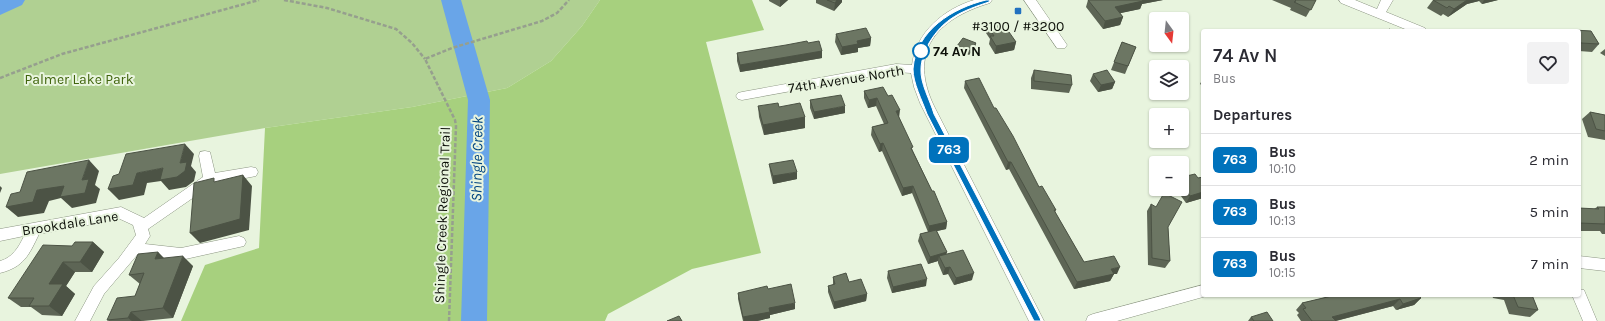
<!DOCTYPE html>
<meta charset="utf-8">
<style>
body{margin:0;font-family:Karla,sans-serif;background:#f2f2f3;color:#2b2b33;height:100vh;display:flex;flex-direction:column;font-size:15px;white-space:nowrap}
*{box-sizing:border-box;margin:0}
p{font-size:13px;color:#7c7c81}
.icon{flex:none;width:22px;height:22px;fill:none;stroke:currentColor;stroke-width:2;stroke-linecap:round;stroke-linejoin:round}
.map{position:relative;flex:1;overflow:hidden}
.details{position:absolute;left:1201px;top:29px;width:380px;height:268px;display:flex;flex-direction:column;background:#fff;border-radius:4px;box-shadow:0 1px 3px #0004}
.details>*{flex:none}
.badge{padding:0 8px;border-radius:6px;font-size:14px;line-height:26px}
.needle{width:26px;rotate:165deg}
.buttons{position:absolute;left:1149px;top:12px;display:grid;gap:8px}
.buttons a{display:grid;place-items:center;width:40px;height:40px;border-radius:4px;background:#fff;box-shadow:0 1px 3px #0004;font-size:20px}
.map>.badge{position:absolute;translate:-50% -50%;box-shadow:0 0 0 2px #fff}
h2{padding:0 12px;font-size:15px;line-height:36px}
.round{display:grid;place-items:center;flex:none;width:42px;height:42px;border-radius:4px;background:#f2f2f3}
.head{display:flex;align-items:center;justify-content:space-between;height:68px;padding:0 12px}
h1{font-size:19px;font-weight:600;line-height:30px}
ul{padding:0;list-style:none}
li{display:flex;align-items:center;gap:12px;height:52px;padding:0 12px;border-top:1px solid #e1e1e2}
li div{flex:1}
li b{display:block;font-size:15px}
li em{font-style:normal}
li .badge{min-width:44px;font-weight:700;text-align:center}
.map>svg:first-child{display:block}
</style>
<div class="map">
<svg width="1605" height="321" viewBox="0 0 1605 321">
<rect width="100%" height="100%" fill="#e8f4de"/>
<!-- green -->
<path fill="#b0d092" d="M0,0H600L582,26L551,61L507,88L412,107L265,128L0,174Z"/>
<!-- forest -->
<path fill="#a7d07e" d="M600,0H752L764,30L706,42L761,253L692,269L608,314L605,321H181L205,265L259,248L265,128L412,107L507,88L551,61L582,26Z"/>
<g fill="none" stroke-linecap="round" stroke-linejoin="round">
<!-- river -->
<path fill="#69a5e8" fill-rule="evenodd" d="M0,0H25L22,5L0,15Z
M441,0H461L490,100L487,321H461L468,100Z"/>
<!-- minor casing -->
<g stroke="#8b9582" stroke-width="1">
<path id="minor" d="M974,0H992L990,3C936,19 907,52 935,108L1044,321H1029L920,103L914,87L911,73L896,72L742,100L738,99L736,96L738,93L742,92L896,64L912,65C916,32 944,9 974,0Z
M1024,0H1036L1065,42L1067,45L1065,48H1057Z
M1339,0H1355L1377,9L1381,0H1393L1386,12L1425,28L1427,31H1410L1341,3Z
M205,151L210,152L215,173L251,167L256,168L258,172L256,176L251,177L213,184L148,229L150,236L145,244L181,248L239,236L244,238L246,242L244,246L181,260L137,255L104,294L90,321H75L94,286L119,258L136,235L133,225L120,219L39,234C29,255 24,267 0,273V261C12,258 19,247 24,236L0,241V229L121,207L144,218L203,177L199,156L200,152Z
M1579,256L1605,259V271L1579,268Z
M1203,285V295H1208L1203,297L1117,321H1086L1088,316L1093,314Z
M1579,289L1584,290L1597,321H1583L1572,295H1579Z"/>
</g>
<!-- path -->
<path stroke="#969f8e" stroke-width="2.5" stroke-dasharray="4 2" stroke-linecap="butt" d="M284,0L327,8L396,29L412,43L425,59
M0,78L62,54L259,0
M449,321L456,126L455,120L425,59L452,48L542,21L557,13L569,0"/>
<!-- minor -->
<use href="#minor" fill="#fff" fill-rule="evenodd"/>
</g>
<!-- wall -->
<path fill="#5d6555" d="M769,0H788L780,7L769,1Z
M816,0H842V2L834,11L816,3Z
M1088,0H1163L1142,4L1140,9L1120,13L1123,17L1120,25L1103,29L1086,7Z
M1272,0H1316L1306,17L1290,10L1291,8Z
M1433,0H1498L1482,4L1479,1L1467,4L1448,17L1443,14L1441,16L1427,8Z
M987,25L1006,32L1016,42L1014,50L995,54L989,44L990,39L986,33Z
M1573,30L1591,31L1599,44L1592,52L1579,51V31H1572Z
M836,34L871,38L870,46L858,48V52L841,55L835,42Z
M1122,42L1136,47L1125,74L1111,70Z
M976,43L975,47L969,55L956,50L957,46Z
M1605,49V56L1600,53Z
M822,51V58L740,72L737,61V53Z
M1034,70L1072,85L1069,93L1031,89V78Z
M1093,74L1115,82L1112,89L1098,92L1090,81Z
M1203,78V86L1200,84Z
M965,81L994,108L1039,187L1056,210L1055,212L1084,262L1117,274H1114L1110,281L1074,289L1009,169L1006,170L964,88Z
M864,91L888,96L899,117L913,151L932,191L947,222L946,229L937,231L947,252L946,254L972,280L954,285L948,274L943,275L938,263V261L928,264L918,241L920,234L928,232L912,193L902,196L882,151L879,152L871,135L872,127L884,124L876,106L868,108L864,98Z
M810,100L845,113L814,119L810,108Z
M758,106L779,107L805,117V128L764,135L759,117Z
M1590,112L1605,115V140L1588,137L1582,119Z
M769,164L797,179L773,184L770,171Z
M1182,177L1198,178L1203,177V198L1186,203L1176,189H1182Z
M1151,204L1168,227L1170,261L1165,268L1148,265L1147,211Z
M1597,207H1605V234H1602L1600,231H1579V208L1594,209Z
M93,242L104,252L92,272H75L66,286L75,294L62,316L42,315L31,307H21L8,298L72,246Z
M158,252L163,258L193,266L173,318L143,321H109L107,320L135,296L140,284L129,275Z
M888,271L926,286L892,293L887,278Z
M833,277L849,282L867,294L866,301L834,309L828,292V286L833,285Z
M768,289L795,309L770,315V318L757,321H743L738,299V293Z
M1336,295H1443L1419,296L1421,298L1414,305L1396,310L1393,306L1336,321H1301L1297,315L1299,313L1296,310L1302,303Z
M1492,295H1532L1538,310L1530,317L1509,314L1504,300L1493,298Z
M1251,317L1273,321H1248Z"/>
<!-- shaded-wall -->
<path fill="#4c5345" d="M780,0H788L780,7Z
M837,0H842V2L834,11L835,3Z
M1139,0H1163L1142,4L1140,9L1112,15L1115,7Z
M1467,0H1480L1479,1L1467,4L1448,17L1454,9Z
M1484,0H1498L1482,4Z
M1123,17L1120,25L1103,29L1105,21Z
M871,38L870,46L858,48V52L841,55L842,47L857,41Z
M1016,42L1014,50L995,54L996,46Z
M976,43L975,47L969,55L970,51Z
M822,51V58L740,72V65Z
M1115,82L1112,89L1098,92L1101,85Z
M877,98L876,106L868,108L869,100Z
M845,106V113L814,119V112Z
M900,110L899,118L896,111Z
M805,117V128L764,135L763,125Z
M883,143L882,151L879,152L880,144Z
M185,144L194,154L191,166L196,172L194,181L186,187L169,190L161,181L147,183L144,195L119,200L108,189L137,173L163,168L180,163Z
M89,160L99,171L95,185L100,189L96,203L72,208L61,198L49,201L44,213L18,217L6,207L37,190L82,180Z
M1008,162H1011L1009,169L1006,170Z
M797,172V179L773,184V176Z
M243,175L252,186L249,230L200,243L190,233Z
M0,186L2,188L0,193Z
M913,186L912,193L902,196L903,188Z
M1203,192V198L1186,203L1190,196Z
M947,222L946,229L928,233L929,226Z
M93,242L104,252L92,272L80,262Z
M158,252L168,262L155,259Z
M947,252L945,259L939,256L938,261L928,264L930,257Z
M183,256L193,266L173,318L163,308Z
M63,262L75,272L66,286L75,294L62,316L49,306V284Z
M950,267L948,274L943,275L945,268Z
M1120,267L1117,274H1114L1110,281L1074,289L1077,282L1111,269Z
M974,273L972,280L954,285L956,278Z
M927,279L926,286L892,293L893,287Z
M867,294L866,301L834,309V302Z
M1421,298L1414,305L1396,310L1403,304Z
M1400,299L1393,306L1335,321L1332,317Z
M795,303V309L770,315V318L757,321H744L743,317L769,308Z
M131,312L142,321H132L128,318Z"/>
<!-- building -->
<path fill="#6c7663" stroke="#4c5345" d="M827,0H837L835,3Z
M1088,0H1142L1143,1L1115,7L1123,17L1105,21Z
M1295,0H1316L1311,10L1294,2L1296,1Z
M1433,0H1467L1454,9L1449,6L1447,8Z
M1000,22L1006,32H1009L1016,42L996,46L990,36H994L987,25Z
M866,28L871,38L857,41L858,44L842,47L836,34Z
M1389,29L1394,31H1387Z
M1573,30L1591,31L1599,44L1581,43L1579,39V31H1574Z
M963,38L976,43L970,51L957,46Z
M807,41L808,43L819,41L822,51L740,65L737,53L786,45Z
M1122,42L1136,47L1128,66L1114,62Z
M1034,70L1071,75L1072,85L1034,81Z
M1107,70L1115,82L1101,85L1093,74Z
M979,78L994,108H996L1013,136L1039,187L1042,186L1056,210H1054L1084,262L1114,256L1120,267L1111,269L1114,274L1077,282L1011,162H1008L965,81Z
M883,87L888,96L892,95L900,110L896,111L913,147L911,148L932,191H934L947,222L929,226L913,186L903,188L883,143L880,144L872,127L888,123L877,98L869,100L864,91Z
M841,95L845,106L814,112L810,100Z
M778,103L779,107L800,103L805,117L763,125L758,106Z
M1590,112L1605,115V131L1596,129Z
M185,144L180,163L187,162L185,171L177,177L160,180L163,168L137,173L133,185L108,189L113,176L119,174L126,154Z
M89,160L82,180L89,179L85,193L60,197L64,186L37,190L33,202L6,207L11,194L20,192L27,172Z
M793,160L797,172L773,176L769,164Z
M1195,174L1198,178L1203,177V192L1190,196L1182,184V177Z
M243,175L240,219L190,233L194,183L214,178V182Z
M1164,193L1182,202L1168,227L1170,261L1152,258L1151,204L1156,207Z
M1597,207H1605V224L1579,223V208L1599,209Z
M936,230L947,252L930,257L920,234Z
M75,242H93L80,262H63L49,284H63L49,306H29L34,298H8L43,245L72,246Z
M963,250L974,273L956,278L950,267L945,268L939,256Z
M158,252L155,259L183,256L163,308L131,312L128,318L107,320L117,298L135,296L144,273L129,275L138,254Z
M921,264L927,279L893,287L888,271Z
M846,273L849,282L861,279L867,294L834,302L828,286L835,284L833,277Z
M791,284L795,303L769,308L770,312L743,317L738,293L767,286L768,289Z
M1336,295H1418L1421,298L1403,304L1400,299L1332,317L1336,321H1312L1303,309L1306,308L1302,303Z
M1513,295H1532L1538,310L1518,307Z
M1267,312L1273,321H1254L1251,317Z
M679,316L682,321H667Z"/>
<!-- line -->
<path fill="#0072bc" stroke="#fff" d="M986,0H990L989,2C962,11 944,18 929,43C925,51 921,60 921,69C920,83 930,100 934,114L1040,318L1041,321H1034L927,114C922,100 913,83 913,69C916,30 953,8 986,0Z"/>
<!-- markers -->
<rect fill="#2271c0" stroke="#e8f4de" stroke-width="1.5" x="1014" y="7" width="8" height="8" rx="2"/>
<circle fill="#fff" stroke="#0072bc" stroke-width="2" cx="921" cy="51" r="8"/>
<g text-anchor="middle" stroke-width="4" stroke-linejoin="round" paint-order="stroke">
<!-- poi labels -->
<g font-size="14" fill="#0d1009" stroke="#e8f4de">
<text x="1018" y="31">#3100 / #3200</text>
</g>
<!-- stop labels -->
<g font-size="14" font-weight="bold" fill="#0d1009" stroke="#e8f4de" text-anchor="start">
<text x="933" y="56">74 Av N</text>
</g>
<!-- park labels -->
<g font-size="14" fill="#40640d" stroke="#e8f4de">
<text x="79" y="84">Palmer Lake Park</text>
</g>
<!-- street labels -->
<g font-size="14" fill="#0d1009" stroke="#e8f4de">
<text transform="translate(846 79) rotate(-9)" y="5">74th Avenue North</text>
<text transform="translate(442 215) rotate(-88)" y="5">Shingle Creek Regional Trail</text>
<text transform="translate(70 223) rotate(-9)" y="5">Brookdale Lane</text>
</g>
<!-- water labels -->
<g font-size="15" font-style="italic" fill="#004480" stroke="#e8f4de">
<text transform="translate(477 159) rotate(-89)" y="5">Shingle Creek</text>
</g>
</g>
</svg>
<div class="buttons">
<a><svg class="needle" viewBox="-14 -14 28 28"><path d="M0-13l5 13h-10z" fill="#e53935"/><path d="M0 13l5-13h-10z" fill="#7c7c81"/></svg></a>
<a><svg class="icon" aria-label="layers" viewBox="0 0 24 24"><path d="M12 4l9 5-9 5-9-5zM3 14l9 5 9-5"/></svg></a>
<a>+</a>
<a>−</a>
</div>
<b class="badge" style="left:949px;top:150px;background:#0072bc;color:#fff">763</b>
<section class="details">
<div class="head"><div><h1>74 Av N</h1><p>Bus</p></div><a class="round"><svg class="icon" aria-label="heart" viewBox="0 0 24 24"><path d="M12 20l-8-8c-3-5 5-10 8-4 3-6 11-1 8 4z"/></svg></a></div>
<h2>Departures</h2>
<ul>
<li><span class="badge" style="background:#0072bc;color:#fff">763</span><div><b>Bus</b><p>10:10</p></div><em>2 min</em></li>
<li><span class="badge" style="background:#0072bc;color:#fff">763</span><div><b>Bus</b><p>10:13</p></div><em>5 min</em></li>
<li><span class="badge" style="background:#0072bc;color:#fff">763</span><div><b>Bus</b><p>10:15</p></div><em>7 min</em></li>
</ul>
</section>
</div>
